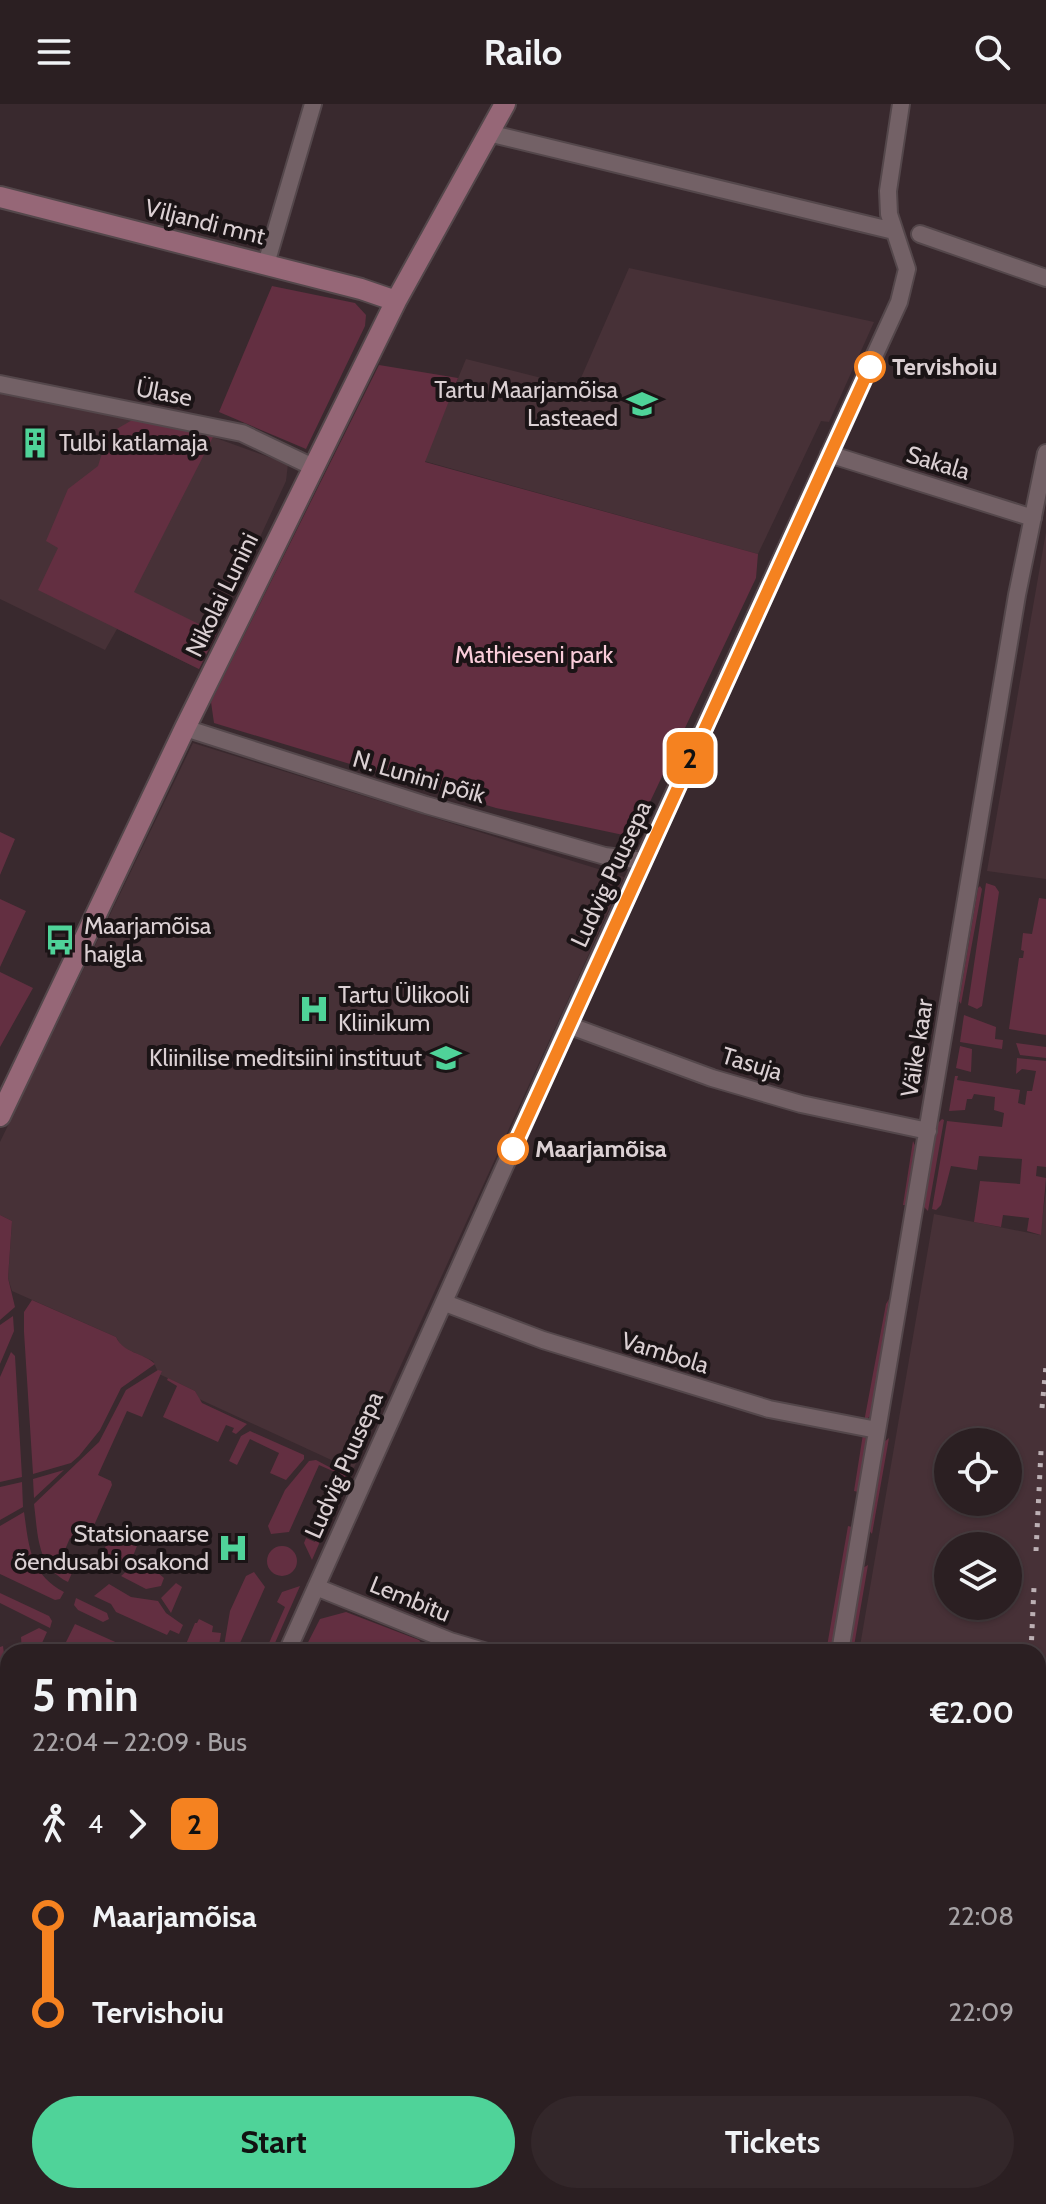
<!DOCTYPE html>
<meta charset="utf-8">
<style>
body{margin:0;font-family:Cabin,sans-serif;background:#33272a;color:#f1f3f6;height:100vh;display:flex;flex-direction:column;font-size:30px;white-space:nowrap}
*{box-sizing:border-box;margin:0}
p{font-size:26px;color:#a6a2a5}
.icon{flex:none;width:44px;height:44px;fill:none;stroke:currentColor;stroke-width:2;stroke-linecap:round;stroke-linejoin:round}
.map{position:relative;flex:1;overflow:hidden}
.panel{position:absolute;left:0px;top:1540px;width:1046px;height:560px;display:flex;flex-direction:column;background:#2b1f22;border-radius:24px 24px 0 0;box-shadow:0 2px 6px #0004,0 0 0 2px #473d40}
.panel>*{flex:none}
.badge{padding:0 16px;border-radius:12px;font-size:28px;line-height:52px}
.controls{position:absolute;left:934px;top:1324px;display:grid;gap:16px}
.controls a{display:grid;place-items:center;width:88px;height:88px;border-radius:50%;background:#2b1f22;box-shadow:0 2px 6px #0004,0 0 0 2px #473d40;font-size:40px}
.map>.badge{position:absolute;translate:-50% -50%;box-shadow:0 0 0 4px #fff}
.legs{display:flex;align-items:center;gap:12px;height:88px;padding:0 32px;font-size:26px}
.legs p{margin-inline-start:auto}
.overview{display:flex;align-items:center;justify-content:space-between;height:136px;padding:0 32px}
h1{font-size:44px;font-weight:700;line-height:60px}
.cta{display:flex;gap:16px;margin-top:auto;padding:16px 32px}
.cta a{flex:1;height:92px;border-radius:48px;background:#4fd399;color:#111;font-size:32px;font-weight:700;line-height:92px;text-align:center}
.cta a+a{background:#33272a;color:#f1f3f6}
ul{padding:0 32px;list-style:none}
li{display:flex;align-items:center;gap:28px;height:96px;font-size:30px}
li i{display:grid;place-items:center;width:12px;height:100%;margin:0 10px;background:currentColor}
li i::after{content:'';width:20px;height:20px;margin:-10px;border:6px solid;border-radius:50%;background:#2b1f22}
li p{margin-inline-start:auto}
li:first-child i{background:linear-gradient(#0000 50%,currentColor 0)}
li:last-child i{background:linear-gradient(currentColor 50%,#0000 0)}
header{display:flex;justify-content:space-between;align-items:center;height:104px;padding:0 32px;background:#2b1f22;font-size:36px;font-weight:700}
.map>svg:first-child{display:block}
</style>
<header><svg class="icon" aria-label="menu" viewBox="0 0 24 24"><path d="M4 6h16M4 12h16M4 18h16"/></svg>Railo<svg class="icon" aria-label="search" viewBox="0 0 24 24"><circle cx="10" cy="10" r="6"/><path d="M15 15l6 6"/></svg></header>
<div class="map">
<svg width="1046" height="2100" viewBox="0 0 1046 2100">
<rect width="100%" height="100%" fill="#39292e"/>
<!-- built -->
<path fill="#473137" fill-rule="evenodd" d="M629,164L874,218L829,318L821,317L758,450L424,357L466,255L577,283Z
M0,288L213,333L288,360L286,377L199,565L117,525L105,546L0,495Z
M1046,428V775L987,767Z
M193,639L624,773L353,1366L199,1295L195,1287L159,1270L153,1257L122,1243L116,1233L12,1187L8,1174L12,1117L0,1111V1038Z
M1046,1086V1614H1038V1548H859L934,1110L1040,1131ZM948,1338H1008V1398H948ZM948,1442H1008V1502H948Z"/>
<!-- green -->
<path fill="#632f41" d="M272,182L355,199L366,211L365,222L306,345L219,308Z
M379,261L458,274L425,358L758,450L756,474L640,719L628,732L496,704L214,619L211,598Z
M134,315L213,333L134,488L217,529L199,565L38,486L58,444L46,437L68,385L98,362L108,330Z
M0,728L15,735L0,771Z
M986,779L995,782L999,788L982,902L977,905L968,901Z
M980,782L982,785L961,900L959,897L978,784Z
M1039,794L1046,795V931L1009,925L1019,854H1023L1024,847L1021,846L1023,829L1032,830Z
M0,795L26,807L0,863Z
M0,868L33,884L0,943Z
M964,911L996,923L995,935L1003,936L1002,945L960,938Z
M1016,939L1046,943V954L1020,951Z
M960,942L972,945L971,968L956,964Z
M1017,954L1046,957V1063L1037,1062L1036,1072L1046,1074L1041,1131L1027,1127L1029,1114L1003,1111L1001,1123L974,1118L980,1077L1020,1080L1022,1055L979,1052L977,1066L951,1062L941,1101L936,1106L932,1105L947,1017L1002,1023L1004,1009L994,1006L995,993L974,990L972,995H967L965,1006L949,1007L955,972H958L957,976L1020,986L1018,999L1025,1001L1027,987H1032L1036,967L1022,965L1016,970Z
M942,1015L944,1016L928,1107L924,1103V1095L938,1019Z
M913,1037L917,1046L908,1101H903Z
M0,1111L12,1117L8,1174L15,1203L0,1216Z
M889,1195L871,1311L864,1318L886,1200Z
M32,1196L116,1233C123,1249 144,1249 155,1260L121,1284L100,1326L79,1352L71,1359L33,1370L24,1228V1208Z
M13,1212L14,1227L0,1260V1221Z
M11,1248L15,1252L22,1373L0,1378V1273Z
M158,1266L162,1267L142,1313L127,1307L98,1371L111,1377L112,1381L87,1437L84,1439L70,1434L61,1455L75,1462L68,1478C37,1463 38,1432 34,1400L99,1338L126,1286Z
M168,1274L195,1287L202,1299L247,1320L236,1330L232,1328L234,1324L226,1321L218,1338L163,1313L177,1282L167,1276Z
M250,1327L304,1351V1355L286,1376L270,1369L279,1349L250,1335L237,1361L229,1357L241,1332Z
M863,1330L867,1336L858,1388L854,1387Z
M889,1334L872,1430L868,1425L883,1339Z
M316,1356L348,1373L312,1456L304,1439L306,1434L315,1438L344,1372L319,1361L289,1428L271,1430L268,1422L285,1386L309,1357Z
M64,1366L34,1394L33,1375Z
M22,1378L23,1403L0,1416V1383Z
M24,1408C29,1443 30,1470 64,1488L60,1495L55,1496L0,1470V1422Z
M848,1422L852,1423L831,1548H826Z
M111,1430L137,1442L133,1452L115,1460L101,1453Z
M267 1457a15 15 0 1 1 30 0a15 15 0 1 1-30 0Z
M868,1461L853,1548H847L861,1465Z
M145,1464L157,1468L164,1474L161,1482L146,1485L121,1472L128,1466Z
M254,1468L265,1483L236,1548H223L230,1507L246,1472Z
M176,1479L182,1483L171,1509L161,1494Z
M109,1480L131,1493L158,1497L166,1509L183,1521L179,1530L170,1526L167,1531L116,1508L111,1500L94,1492Z
M300,1482L271,1548H265L285,1503L277,1498L282,1488Z
M0,1489L49,1512L52,1517L50,1524L0,1499Z
M76,1494L107,1509L109,1515L103,1518L78,1506L74,1501Z
M346,1508L419,1536L429,1548H303L320,1515Z
M199,1515L213,1522L212,1528L221,1529L218,1548H206L186,1540L195,1519H197Z
M75,1520L122,1541L125,1548H61Z
M39,1524L47,1528L38,1548H22L21,1533Z
M3,1542L5,1557L8,1559V1583L0,1599V1543Z
M1038,1638H1046V1760L1038,1759Z
M1038,1803H1046V1841L1038,1840Z
M1038,1845H1046V1876H1038Z
M1038,1935H1046V1980H1038Z"/>
<g fill="none" stroke-linecap="round" stroke-linejoin="round">
<!-- street casing -->
<g stroke="#54474b" stroke-width="20">
<path id="street" d="M488,29L894,127
M920,130L1046,174
M266,160L313,0
M0,280L242,329L313,363
M829,350L1033,414
M185,624L426,701L605,752L643,757
M568,921L712,974L801,1000L928,1027
M445,1199L543,1236L769,1305L877,1326
M316,1483L450,1537L487,1548
M287,1548L568,921L899,198L907,165L889,110L888,87L901,0
M840,1548L1017,491L1046,349
M1038,1626H1046
M0,1752L8,1756
M56,2100L57,2092
M650,2100L651,2092"/>
</g>
<!-- secondary casing -->
<g stroke="#54474b" stroke-width="24">
<path id="secondary" d="M0,93L361,185L396,197
M0,1012L185,624L396,197L505,0"/>
</g>
<!-- highway casing -->
<g stroke="#54474b" stroke-width="28">
<path id="highway" d="M0,1928L8,1929
M0,1946L8,1947
M1038,1999H1046
M1038,2016L1046,2017"/>
</g>
<!-- street -->
<use href="#street" stroke="#736166" stroke-width="16"/>
<!-- secondary -->
<use href="#secondary" stroke="#966777" stroke-width="20"/>
<!-- highway -->
<use href="#highway" stroke="#e9769e" stroke-width="24"/>
<!-- rail -->
<path stroke="#bcb0b4" stroke-width="5" stroke-dasharray="4 8" stroke-linecap="butt" d="M1042,1304L1046,1262
M1036,1447L1041,1347
M1031,1548L1034,1483"/>
</g>
<g fill="none" stroke-linecap="round" stroke-linejoin="round">
<!-- line-1 casing -->
<g stroke="#fff" stroke-width="18">
<path id="line-1" d="M513,1045L870,263"/>
</g>
<!-- line-1 -->
<use href="#line-1" stroke="#f58220" stroke-width="12"/>
</g>
<!-- icons -->
<defs>
<g id="school-bare" transform="scale(2.4)"><path d="M0-5L7-2L0 1L-7-2ZM-4 1L0 2.5L4 1V4Q0 6-4 4Z" fill="#4fd399" stroke="#1b1416" stroke-width="2.5" paint-order="stroke"/></g>
<g id="building-bare" transform="scale(2.4)"><path d="M-4-6H4V6H1V3H-1V6H-4ZM-2.5-4.3h1.7v1.8h-1.7ZM.8-4.3h1.7v1.8H.8ZM-2.5-1h1.7V.8h-1.7ZM.8-1h1.7V.8H.8Z" fill="#4fd399" stroke="#1b1416" stroke-width="2.5" paint-order="stroke"/></g>
<g id="bus-bare" transform="scale(2.4)"><path d="M-5-6H5V4H4V6H2V4H-2V6H-4V4H-5ZM-3.5-4V0h7V-4ZM-3.5 1.2v1.5H-2V1.2ZM2 1.2v1.5H3.5V1.2Z" fill="#4fd399" stroke="#1b1416" stroke-width="2.5" paint-order="stroke"/></g>
<g id="hospital-bare" transform="scale(2.4)"><path d="M-5-5h3v3.5h4V-5h3V5h-3V1.5h-4V5h-3Z" fill="#4fd399" stroke="#1b1416" stroke-width="2.5" paint-order="stroke"/></g>
<g id="university-bare" transform="scale(2.4)"><path d="M0-5L7-2L0 1L-7-2ZM-4 1L0 2.5L4 1V4Q0 6-4 4Z" fill="#4fd399" stroke="#1b1416" stroke-width="2.5" paint-order="stroke"/></g>
</defs>
<g fill-rule="evenodd">
<use href="#school-bare" x="642" y="300"/>
<use href="#building-bare" x="35" y="339"/>
<use href="#bus-bare" x="60" y="836"/>
<use href="#hospital-bare" x="314" y="905"/>
<use href="#university-bare" x="446" y="954"/>
<use href="#hospital-bare" x="233" y="1444"/>
</g>
<!-- markers -->
<g fill="#fff" stroke="#f58220" stroke-width="4">
<circle cx="870" cy="263" r="14"/>
<circle cx="513" cy="1045" r="14"/>
</g>
<g text-anchor="middle" stroke-width="8" stroke-linejoin="round" paint-order="stroke">
<!-- street labels -->
<g font-size="24" fill="#dbd0d3" stroke="#1b1416">
<text transform="translate(205 118) rotate(14)" y="8">Viljandi mnt</text>
<text transform="translate(164 289) rotate(11)" y="8">Ülase</text>
<text transform="translate(938 359) rotate(17)" y="8">Sakala</text>
<text transform="translate(222 491) rotate(-64)" y="8">Nikolai Lunini</text>
<text transform="translate(419 673) rotate(16)" y="8">N. Lunini põik</text>
<text transform="translate(611 770) rotate(-65)" y="8">Ludvig Puusepa</text>
<text transform="translate(917 944) rotate(-81)" y="8">Väike kaar</text>
<text transform="translate(752 960) rotate(17)" y="8">Tasuja</text>
<text transform="translate(665 1249) rotate(17)" y="8">Vambola</text>
<text transform="translate(344 1361) rotate(-66)" y="8">Ludvig Puusepa</text>
<text transform="translate(410 1495) rotate(22)" y="8">Lembitu</text>
</g>
<!-- stop labels -->
<g font-size="24" font-weight="bold" fill="#dbd0d3" stroke="#1b1416" text-anchor="start">
<text x="892" y="271">Tervishoiu</text>
<text x="535" y="1053">Maarjamõisa</text>
</g>
<!-- poi labels -->
<g font-size="24" fill="#dbd0d3" stroke="#1b1416" text-anchor="end">
<text x="618" y="294">Tartu Maarjamõisa<tspan x="618" dy="28">Lasteaed</tspan></text>
<text x="59" y="347" text-anchor="start">Tulbi katlamaja</text>
<text x="84" y="830" text-anchor="start">Maarjamõisa<tspan x="84" dy="28">haigla</tspan></text>
<text x="338" y="899" text-anchor="start">Tartu Ülikooli<tspan x="338" dy="28">Kliinikum</tspan></text>
<text x="422" y="962">Kliinilise meditsiini instituut</text>
<text x="209" y="1438">Statsionaarse<tspan x="209" dy="28">õendusabi osakond</tspan></text>
</g>
<!-- park labels -->
<g font-size="24" fill="#facdda" stroke="#1b1416">
<text x="534" y="559">Mathieseni park</text>
</g>
</g>
</svg>
<div class="controls">
<a><svg class="icon" aria-label="locate" viewBox="0 0 24 24"><circle cx="12" cy="12" r="6"/><path d="M12 2v4M12 18v4M2 12h4M18 12h4"/></svg></a>
<a><svg class="icon" aria-label="layers" viewBox="0 0 24 24"><path d="M12 4l9 5-9 5-9-5zM3 14l9 5 9-5"/></svg></a>
</div>
<b class="badge" style="left:690px;top:654px;background:#f58220;color:#111">2</b>
<section class="panel">
<div class="overview"><div><h1>5 min</h1><p>22:04 – 22:09 · Bus</p></div><b>€2.00</b></div>
<div class="legs"><svg class="icon" aria-label="walk" viewBox="0 0 24 24"><circle cx="13" cy="4" r="2"/><path d="M13 8l-2 6 4 7M11 14l-3 7M7 12l3-4h3l4 4"/></svg>4<svg class="icon" aria-label="forward" viewBox="0 0 24 24"><path d="M9 5l7 7-7 7"/></svg><b class="badge" style="background:#f58220;color:#111">2</b></div>
<ul>
<li><i style="color:#f58220"></i><b>Maarjamõisa</b><p>22:08</p></li>
<li><i style="color:#f58220"></i><b>Tervishoiu</b><p>22:09</p></li>
</ul>
<div class="cta"><a>Start</a><a>Tickets</a></div>
</section>
</div>
